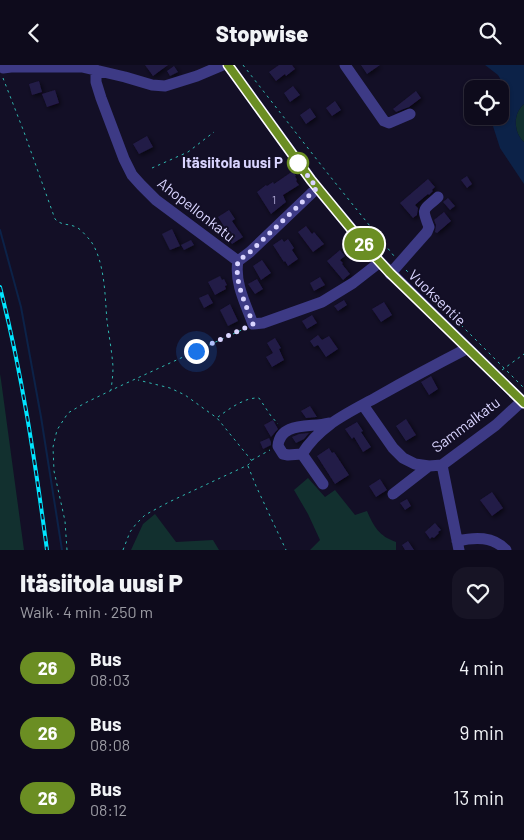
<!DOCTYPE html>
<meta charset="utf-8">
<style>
body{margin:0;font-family:Barlow,sans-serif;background:#171425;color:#f1f3f6;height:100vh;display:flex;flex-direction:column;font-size:19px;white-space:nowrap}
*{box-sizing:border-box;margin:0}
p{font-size:16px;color:#9b9ba3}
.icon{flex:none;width:28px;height:28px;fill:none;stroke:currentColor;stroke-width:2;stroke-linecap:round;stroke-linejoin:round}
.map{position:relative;height:485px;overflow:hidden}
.side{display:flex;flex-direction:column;background:#0e0b1c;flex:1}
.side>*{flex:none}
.badge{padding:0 10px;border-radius:16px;font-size:18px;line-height:32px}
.buttons{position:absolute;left:464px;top:15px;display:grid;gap:10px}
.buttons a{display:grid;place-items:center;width:45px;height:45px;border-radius:10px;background:#0e0b1c;box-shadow:0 1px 4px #0004,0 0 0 1px #2e2b3b;font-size:25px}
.you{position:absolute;width:25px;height:25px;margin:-12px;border:4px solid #fff;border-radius:50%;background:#1a73e8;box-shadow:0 0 0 8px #1a73e833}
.map>.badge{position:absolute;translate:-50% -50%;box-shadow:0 0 0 2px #fff}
.round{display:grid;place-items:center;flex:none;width:52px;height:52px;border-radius:15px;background:#171425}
.head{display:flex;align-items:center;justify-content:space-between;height:85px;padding:0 20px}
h1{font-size:24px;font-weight:800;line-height:38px}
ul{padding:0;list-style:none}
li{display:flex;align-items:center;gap:15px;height:65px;padding:0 20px}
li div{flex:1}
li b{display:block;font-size:19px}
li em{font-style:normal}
li .badge{min-width:55px;font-weight:700;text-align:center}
header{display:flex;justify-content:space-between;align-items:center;height:65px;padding:0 20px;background:#0e0b1c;font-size:22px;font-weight:800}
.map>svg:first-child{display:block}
</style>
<header><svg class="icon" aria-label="back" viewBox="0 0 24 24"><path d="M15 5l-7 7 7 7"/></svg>Stopwise<svg class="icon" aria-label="search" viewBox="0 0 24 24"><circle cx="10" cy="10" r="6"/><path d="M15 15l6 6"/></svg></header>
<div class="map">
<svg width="524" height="485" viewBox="0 0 524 485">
<defs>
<filter id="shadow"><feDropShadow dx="2" dy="2" stdDeviation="2.5" flood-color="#0009"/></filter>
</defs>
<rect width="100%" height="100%" fill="#130f26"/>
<!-- green -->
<path fill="#12302f" d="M524,39V77C513,67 513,48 524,39Z
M0,309L1,315L24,485H0Z
M308,413L325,432L335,425L355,450L367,446C374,462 379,471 396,477V485H310L320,475L308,449L294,425Z
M155,449L176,477L213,475L219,485H131L143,459Z"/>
<!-- water -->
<path fill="#0c2248" d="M485,0H524V39C513,48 513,67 524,77V119L500,83L492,58L495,51H500C500,39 499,37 509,29L498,10Z"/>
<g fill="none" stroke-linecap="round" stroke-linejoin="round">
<!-- stream -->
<path stroke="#0c2248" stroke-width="2" d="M0,165L21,242L41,352L62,485"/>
</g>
<!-- building -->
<path fill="#241b47" filter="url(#shadow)" d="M145,0H168L153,11Z
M279,0H292L295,4L286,11L285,9L276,16L269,7Z
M361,0H380L367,9Z
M174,1L178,7L170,11L167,6Z
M39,16L42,27L32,30L29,19Z
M293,21L300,30L290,37L284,28Z
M55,25L59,38L47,42L42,29Z
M416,26L421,33L409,42L396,47L393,44Z
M335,36L341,45L332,51L326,43Z
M310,43L316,52L306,59L300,50Z
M147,71L153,82L139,89L133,79Z
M293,106L296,111H295L297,115L296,116L299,120L283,130L286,137L271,149L257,127L266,120L267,121L273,117L274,119Z
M467,111L472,119L467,123L461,115Z
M428,114L435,122L432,125L433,126L429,130L428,129L415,140L418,143L417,150L413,153L400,138Z
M448,133L455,141L450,145L443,137Z
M229,145L235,154L232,156L243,172L232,179L222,165L225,163L218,152Z
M444,147L451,156L437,168L435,167L436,160L434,155Z
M306,161L312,169L314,167L324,179L313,187L298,167Z
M172,164L180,181L170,185L162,169Z
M282,174L284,177L288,174L294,183L292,185L298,194L288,201L285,196L284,197L273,180Z
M191,175L194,180L184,185L181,180Z
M340,185L345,191L340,195L343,198L342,199L350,209L343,215L327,196Z
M262,195L271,208L261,215L253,201Z
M220,211L222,215L224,214L227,220L225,221L226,224L215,230L208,217Z
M320,212L325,220L314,226L310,218Z
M257,214L263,224L255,229L248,219Z
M208,229L213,238L204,243L199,233Z
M344,235L347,240L338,246L334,241Z
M384,237L392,250L381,257L372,244Z
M230,239L238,256L228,261L220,245Z
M312,250L317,258L307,264L302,256Z
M318,270L322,275L329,271L338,284L326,292L318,280L314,282L310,276Z
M275,273L281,283L279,284L284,295L272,302L266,292L273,288L267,278Z
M431,311L438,324L429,330L421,317Z
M310,341L317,352L306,353L301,346Z
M406,354L416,370L406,376L396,361Z
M273,355L278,364L271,372L264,360Z
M357,357L363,366L361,367L371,382L363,387L354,372L352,374L345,364Z
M309,368L304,374L296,378L292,372L299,369Z
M269,373L271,377V380L263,384L260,377Z
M329,383L332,388L334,387L349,410L335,419L317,391Z
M380,414L387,425L376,432L369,421Z
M492,427L503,443L492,451L480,435Z
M407,434L411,441L405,445L400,438Z
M435,458L441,465L438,467L439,468L434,473L432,472L430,474L425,467Z
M408,476L414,485H405L402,480Z"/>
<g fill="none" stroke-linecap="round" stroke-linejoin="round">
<!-- path -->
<path stroke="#2fb8b0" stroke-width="1" stroke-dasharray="2.5 4" stroke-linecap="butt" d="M243,0L325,105L394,191
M3,13L24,67L55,154C62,161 67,158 76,162C81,164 86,171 90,175C105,195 105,232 107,256C109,271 112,287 113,302C113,310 112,317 111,325
M152,103L188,87L214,67
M406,205L524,323
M502,305L524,289
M218,352C229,344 245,332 259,333L271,351L278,359
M252,395L270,385
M248,401L256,421L286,485
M67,485L65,456L54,406L53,382L57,365L68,348L85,338L118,322L246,263
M123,485L130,467L136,459L145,450L169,437L248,400L252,396L217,353L203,343L185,330L170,323L138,315"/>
<!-- minor -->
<path stroke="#3d3a85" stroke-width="11" d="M228,0L317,123L380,197L524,338
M345,0L384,56L389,58L410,49
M3,3L11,2H82L125,12L152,20L165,21L197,11L223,0
M96,5V17L101,33L124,94L132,110L141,120L156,135L238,196
M238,196C234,217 246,240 253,259L263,258L322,237L353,218L380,197
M238,196L250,187L317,123
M390,209L427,167L429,162C421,142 423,146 438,132
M363,340L393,383L403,393L415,399L429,401L442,400L496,360L522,336
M302,389C320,360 348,348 377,332C407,315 437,299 468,283
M302,389L288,390L283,389L278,381C280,356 311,363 329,358
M302,389L323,419
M442,400L459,485
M393,429L429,401
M457,476C475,472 493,471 506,485"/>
<!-- rail casing -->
<g stroke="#00e5ff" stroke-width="4">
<path id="rail" d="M0,222C22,308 35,396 47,485"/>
</g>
<!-- rail -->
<use href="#rail" stroke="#130f26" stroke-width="2" stroke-dasharray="5.5" stroke-linecap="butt"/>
</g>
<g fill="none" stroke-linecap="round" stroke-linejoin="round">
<!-- line casing -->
<g stroke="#fff" stroke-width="11">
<path id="line" d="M228,0L311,115L367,183L390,208L524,338"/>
</g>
<!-- line -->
<use href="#line" stroke="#6b8e23" stroke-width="8"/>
<!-- walk -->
<path stroke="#d9d4ff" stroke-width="5" stroke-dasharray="0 9" d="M196,286L253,259C246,239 234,217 238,196L250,187L317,123L298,98"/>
</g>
<!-- markers -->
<circle fill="#fff" stroke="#6b8e23" stroke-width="2.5" cx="298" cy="98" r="10"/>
<g text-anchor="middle" stroke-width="4" stroke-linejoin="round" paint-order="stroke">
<!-- number labels -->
<g font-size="12" fill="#aca6d1">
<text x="274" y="139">1</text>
</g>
<!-- stop labels -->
<g font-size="15" font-weight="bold" fill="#d9d4ff" stroke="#130f26" text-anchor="end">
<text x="283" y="103">Itäsiitola uusi P</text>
</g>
<!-- street labels -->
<g font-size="15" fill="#d9d4ff" stroke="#130f26">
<text transform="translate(196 145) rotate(38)" y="5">Ahopellonkatu</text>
<text transform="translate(437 233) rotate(44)" y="5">Vuoksentie</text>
<text transform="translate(466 360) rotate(-37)" y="5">Sammalkatu</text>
</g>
</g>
</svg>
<div class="buttons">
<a><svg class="icon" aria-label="locate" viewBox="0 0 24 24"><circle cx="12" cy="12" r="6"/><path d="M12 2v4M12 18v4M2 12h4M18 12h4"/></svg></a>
</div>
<div class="you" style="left:196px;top:286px"></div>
<b class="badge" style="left:364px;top:179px;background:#6b8e23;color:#fff">26</b>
</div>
<section class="side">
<div class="head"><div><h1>Itäsiitola uusi P</h1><p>Walk · 4 min · 250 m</p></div><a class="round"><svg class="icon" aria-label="heart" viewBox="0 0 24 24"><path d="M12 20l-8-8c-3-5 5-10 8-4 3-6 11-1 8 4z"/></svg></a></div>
<ul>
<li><span class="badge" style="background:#6b8e23;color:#fff">26</span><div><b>Bus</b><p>08:03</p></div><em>4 min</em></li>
<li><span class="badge" style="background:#6b8e23;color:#fff">26</span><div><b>Bus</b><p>08:08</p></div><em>9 min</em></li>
<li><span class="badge" style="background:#6b8e23;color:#fff">26</span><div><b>Bus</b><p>08:12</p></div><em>13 min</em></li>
</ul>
</section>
